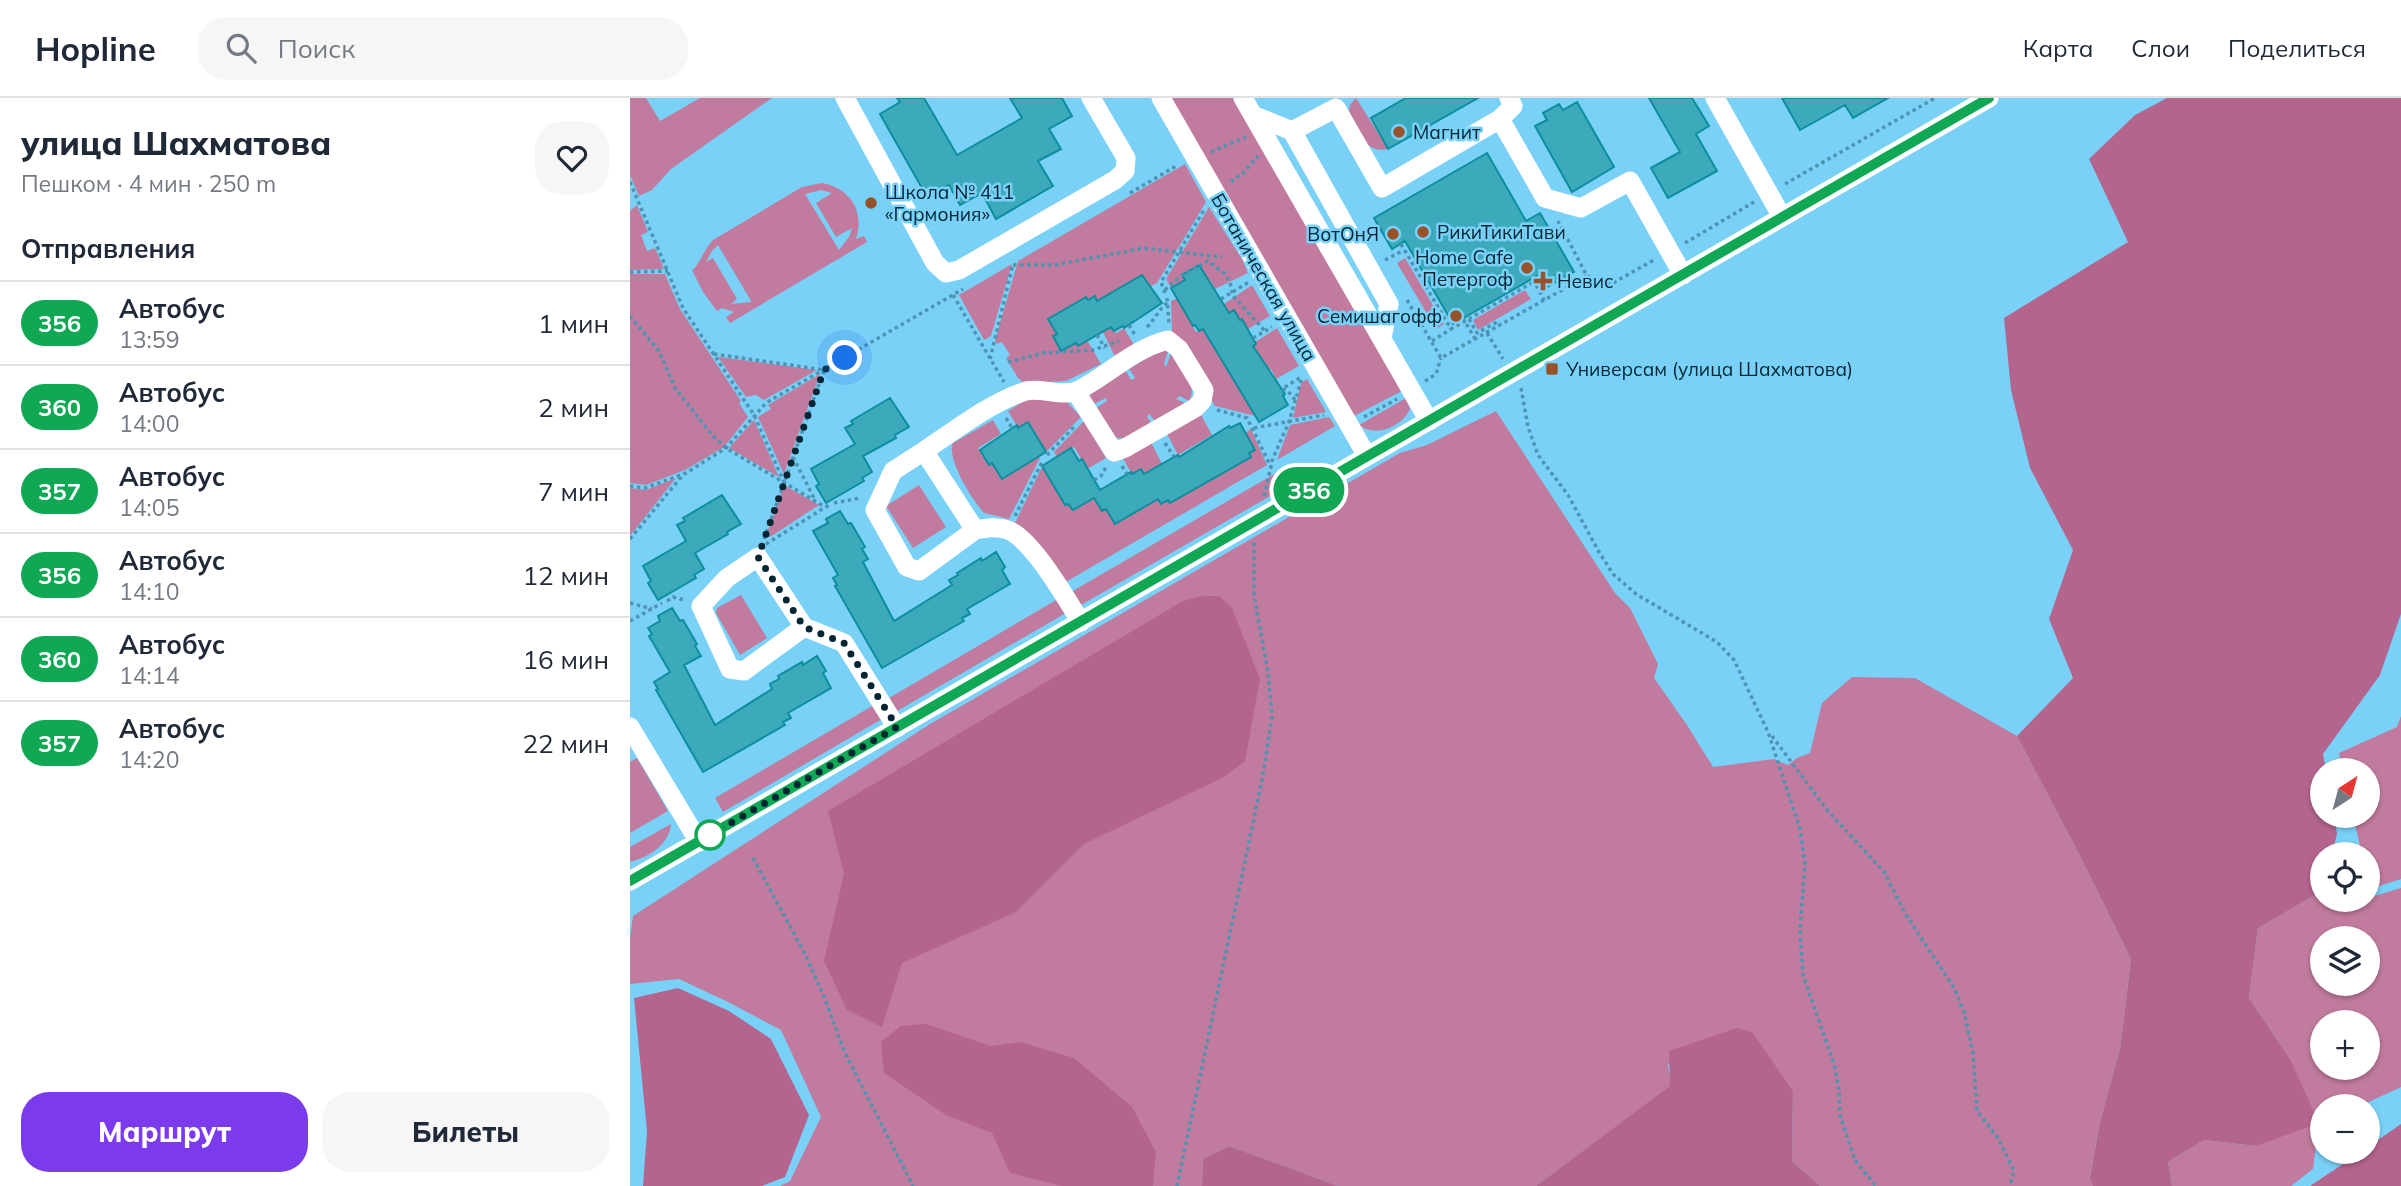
<!DOCTYPE html>
<html lang="ru">
<meta charset="utf-8">
<style>
body{margin:0;font-family:Mulish,sans-serif;background:#f6f6f7;color:#1f2937;height:100vh;display:flex;flex-direction:column;font-size:26px;white-space:nowrap}
*{box-sizing:border-box;margin:0}
p{font-size:23px;color:#747a83}
.icon{flex:none;width:38px;height:38px;fill:none;stroke:currentColor;stroke-width:2;stroke-linecap:round;stroke-linejoin:round}
.map{position:relative;flex:1;overflow:hidden}
.panel{display:flex;flex-direction:column;background:#fff;width:630px}
.panel>*{flex:none}
.badge{padding:0 14px;border-radius:23px;font-size:24px;line-height:46px}
.needle{width:46px;rotate:36deg}
.fabs{position:absolute;left:1680px;top:660px;display:grid;gap:14px}
.fabs a{display:grid;place-items:center;width:70px;height:70px;border-radius:50%;background:#fff;box-shadow:0 2px 5px #0004;font-size:35px}
.you{position:absolute;width:35px;height:35px;margin:-18px;border:5px solid #fff;border-radius:50%;background:#1a73e8;box-shadow:0 0 0 10px #1a73e833}
.map>.badge{position:absolute;translate:-50% -50%;box-shadow:0 0 0 4px #fff}
h2{padding:0 21px;font-size:26px;line-height:63px}
.round{display:grid;place-items:center;flex:none;width:74px;height:74px;border-radius:28px;background:#f6f6f7}
.head{display:flex;align-items:center;justify-content:space-between;height:119px;padding:0 21px}
h1{font-size:33px;font-weight:800;line-height:52px}
.action{display:flex;gap:14px;margin-top:auto;padding:14px 21px}
.action a{flex:1;height:80px;border-radius:28px;background:#7c3aed;color:#fff;font-size:28px;font-weight:800;line-height:80px;text-align:center}
.action a+a{background:#f6f6f7;color:#1f2937}
ul{padding:0;list-style:none}
li{display:flex;align-items:center;gap:21px;height:84px;padding:0 21px;border-top:2px solid #e0e1e3}
li div{flex:1}
li b{display:block;font-size:26px}
li em{font-style:normal}
li .badge{min-width:77px;font-weight:700;text-align:center}
header{display:flex;align-items:center;gap:42px;box-sizing:border-box;height:98px;padding:0 35px;background:#fff;border-bottom:2px solid #e0e1e3}
header strong{font-size:33px}
nav{display:flex;gap:38px;margin-inline-start:auto;font-size:24px}
.search{width:490px;height:63px;background:#f6f6f7;display:flex;align-items:center;gap:18px;box-sizing:border-box;padding:0 24px;border-radius:28px;color:#747a83;font-size:26px}
main{display:flex;flex:1;min-height:0}
.map>svg:first-child{display:block}
</style>
<header>
<strong>Hopline</strong>
<div class="search"><svg class="icon" aria-label="search" viewBox="0 0 24 24"><circle cx="10" cy="10" r="6"/><path d="M15 15l6 6"/></svg>Поиск</div>
<nav><a>Карта</a><a>Слои</a><a>Поделиться</a></nav>
</header>
<main>
<section class="panel">
<div class="head"><div><h1>улица Шахматова</h1><p>Пешком · 4 мин · 250 m</p></div><a class="round"><svg class="icon" aria-label="heart" viewBox="0 0 24 24"><path d="M12 20l-8-8c-3-5 5-10 8-4 3-6 11-1 8 4z"/></svg></a></div>
<h2>Отправления</h2>
<ul>
<li><span class="badge" style="background:#10a855;color:#fff">356</span><div><b>Автобус</b><p>13:59</p></div><em>1 мин</em></li>
<li><span class="badge" style="background:#10a855;color:#fff">360</span><div><b>Автобус</b><p>14:00</p></div><em>2 мин</em></li>
<li><span class="badge" style="background:#10a855;color:#fff">357</span><div><b>Автобус</b><p>14:05</p></div><em>7 мин</em></li>
<li><span class="badge" style="background:#10a855;color:#fff">356</span><div><b>Автобус</b><p>14:10</p></div><em>12 мин</em></li>
<li><span class="badge" style="background:#10a855;color:#fff">360</span><div><b>Автобус</b><p>14:14</p></div><em>16 мин</em></li>
<li><span class="badge" style="background:#10a855;color:#fff">357</span><div><b>Автобус</b><p>14:20</p></div><em>22 мин</em></li>
</ul>
<div class="action"><a>Маршрут</a><a>Билеты</a></div>
</section>
<div class="map">
<svg width="1771" height="1088" viewBox="0 0 1771 1088">
<rect width="100%" height="100%" fill="#7ad1f8"/>
<!-- green -->
<path fill="#c17b9e" fill-rule="evenodd" d="M0,0H16L30,23L70,0H142L41,71L22,92L9,98L0,77Z
M541,0H603L772,293L724,318Z
M726,0L758,51C733,56 729,32 719,13L720,7Z
M555,66L576,104L527,185L519,189L512,177L467,203L465,198L418,221L427,236L423,239L431,253L446,245L457,242L471,266L436,283L394,285L388,280L376,260L380,257L372,244L367,246L365,242L388,163Z
M192,85C220,90 235,113 226,141L234,138L237,144L100,225L96,219L104,214L92,210L87,213L73,194L62,172C69,168 74,151 83,142L172,89ZM191,92L202,95L186,105L206,139L222,130L219,139L209,152L175,96ZM88,147L121,203V204L101,206L107,201L83,160L76,164L82,153Z
M7,107L18,134L11,137L17,153L25,150L34,171L0,172V113Z
M579,109L612,161L618,175L585,191L580,182H555L541,190L536,181Z
M775,160L814,226L806,231L767,165Z
M382,166L361,238L354,242L329,197Z
M0,176H35L50,211L111,303L109,305L118,319L94,349L55,372L16,387L0,385Z
M622,187L640,218L618,231L612,221L596,217L591,208Z
M895,192L901,201L848,232L843,222Z
M547,200L566,234L573,231L625,318L585,308L542,235L541,203Z
M481,229L486,235L494,230L504,247L485,259L473,234Z
M647,230L669,268L646,281L641,271L638,273L623,248L625,244Z
M532,251L538,254L534,265L536,269L541,255C550,268 569,288 559,303L550,298L546,301L557,306L525,323L519,316L517,318L521,325L496,340H486L466,310L477,303L476,300L464,306L459,297L496,273L501,282L505,280L499,271Z
M88,259H89L187,272L134,302L126,297L116,299Z
M190,276L154,376L128,319L141,311L138,307Z
M677,281L696,314L663,320L671,285Z
M399,300L436,303L451,319L416,354L398,325L388,330L378,313Z
M776,300L780,311C772,329 745,340 729,327Z
M866,313L985,495L1000,510L1028,566L1024,580L1057,627L1083,669L1144,661L1158,667L1167,660L1180,655L1192,605L1222,579L1285,580L1387,638L1447,752L1501,861L1490,951L1470,1024L1460,1078L1463,1088H1190L1162,1063L1163,993L1038,966L1041,988L906,1088H708L599,1048L573,1061L572,1088H150L160,1083L191,1019L151,932L98,904L49,881L0,886V840L3,818L300,626L770,355L797,347Z
M570,315L582,337L548,357L536,334Z
M699,319L705,328L647,362L660,327Z
M124,322L149,379L99,350Z
M363,322L371,336L348,350L358,367L362,365L372,380L409,358L410,360L379,421L354,415C343,403 316,361 323,345Z
M454,323L476,360L457,371L444,349L427,359L424,354Z
M621,331L637,367L434,485L393,430L385,425L411,371L413,370L435,407L438,406L443,412L464,400L472,413L476,411L485,426L528,401L531,406L538,402L540,405L620,359L619,355L625,351L615,335Z
M520,342L532,366L514,377L511,371L502,376L492,359Z
M646,375L654,390L451,507L441,494Z
M46,380L0,438V390L16,392Z
M154,387L189,407L140,439L137,435Z
M289,387L316,429L283,450L256,408Z
M111,497L137,540L110,557L86,515L87,510Z
M428,501L436,515L267,613L259,600Z
M244,607L252,621L93,714L85,700Z
M1771,618V781L1740,791L1738,756H1732L1723,718H1738V672H1713L1709,655L1767,629Z
M7,660L38,713L0,735V664Z
M41,726C39,747 19,759 0,764V749Z
M1771,790V989L1730,1008H1692V1024L1689,1025L1683,1071L1661,1088H1542L1538,1064L1574,1042L1626,1048L1660,961L1619,900L1628,830L1692,793V802H1738V800ZM1692,840H1738V886H1692ZM1692,924H1738V970H1692Z"/>
<!-- forest -->
<path fill="#b4658e" d="M1537,0H1771V516L1750,577L1693,656L1696,672H1692V718H1704L1707,736L1702,756H1692V793L1628,830L1619,900L1660,961L1689,1025L1626,1048L1574,1042L1538,1064L1542,1088H1463L1460,1079L1470,1024L1490,951L1501,861L1447,752L1387,638L1443,580L1419,521L1443,452L1400,370L1381,292L1374,220L1498,144L1459,61L1505,17Z
M573,498H589L602,510L630,581L615,663L594,679L454,746L386,814L272,865L252,929L217,912L194,863L214,775L198,713L553,503Z
M48,890L99,913L141,941L179,1017L155,1079L132,1088H13L17,1033L4,900Z
M296,926L361,948L390,944L444,960L502,1009L526,1054L523,1088H432L380,1075L362,1035L316,1017L254,975L251,944L271,928Z
M1107,930L1122,934L1163,993L1162,1063L1190,1088H906L1040,988L1039,953Z
M1771,1026V1088H1680L1731,1054H1738V1049Z
M599,1048L708,1088H572L573,1061Z"/>
<!-- building -->
<path fill="#3caaba" stroke="#0b8e9d" stroke-width="2" d="M267,0H294L327,57L392,20L380,0H432L442,18L419,31L431,51L408,63L423,88L366,121L352,95L330,107L319,87L297,99L250,16L270,4Z
M776,0H848L758,51L741,20Z
M1019,0H1062L1079,28L1066,36L1087,73L1038,100L1021,70L1050,54Z
M1152,0H1258L1223,20L1215,7L1170,32Z
M947,4L984,69L942,94L905,28L917,22L913,15L929,6L933,12Z
M857,55L896,123L910,115L944,174L914,191L907,178L823,226L775,143L762,151L744,120Z
M569,167L599,215L604,212L610,222L612,221L626,246L623,248L655,296L653,298L658,307L629,324L573,231L569,233L565,227L563,228L541,190L555,182L552,177Z
M512,177L532,205L494,230L493,228L484,233L481,229L448,248L446,245L431,253L423,238L427,236L418,221L456,199L458,202L465,198L467,203Z
M260,300L279,329L265,337L266,340L233,358L242,374L232,380L234,383L196,405L186,388L189,386L181,371L225,346L215,330L223,326L221,323Z
M398,324L416,354L372,381L362,365L359,367L350,352L387,327L388,330Z
M610,325L625,352L619,355L621,359L540,405L538,402L531,406L528,401L485,426L476,411L472,413L464,400L443,412L438,406L435,407L412,368L441,350L449,363L452,361L470,392L501,374L502,376L511,371L514,376L548,357L549,359L599,328L600,330Z
M92,397L111,426L97,434L98,436L65,455L74,471L64,477L66,480L28,502L18,485L21,483L13,468L56,443L47,427L55,423L53,420Z
M210,413L218,426L221,425L235,449L232,451L238,461L233,464L264,523L322,487L319,482L328,477L327,475L351,460L352,463L366,454L375,469L372,472L380,486L337,511L340,516L332,520L334,523L252,570L205,488L207,487L203,480L208,477L183,433L198,425L196,421Z
M42,510L50,523L53,522L67,546L65,548L71,558L54,567L85,627L142,591L140,586L149,581L148,578L172,564L173,567L187,558L196,573L193,575L201,590L158,615L161,620L153,624L155,627L73,674L26,592L28,591L24,584L40,574L19,538L22,536L18,530L30,523L28,518Z"/>
<g fill="none" stroke-linecap="round" stroke-linejoin="round">
<!-- path -->
<path stroke="#4e94b2" stroke-width="3.5" stroke-dasharray="3.5 3.5" stroke-linecap="butt" d="M581,54L616,39
M0,84L53,210L124,317L154,384
M601,84L613,75L628,58
M1155,86L1305,0
M500,95L548,67
M1055,145L1124,104
M771,146L821,231L909,181
M755,162L774,152
M383,167H425L514,150L592,159
M0,174L38,173
M957,178L981,186L1024,162
M903,181L914,202
M535,192L552,177L578,163L594,175L600,184L603,198L635,233
M535,195L531,184L574,112
M323,197L374,284
M537,200L539,226
M591,201L619,184
M777,202L811,260L957,178L928,123
M0,218L29,253L45,290L82,337L96,350L195,409
M833,220L845,241
M839,221L847,235L867,224L869,227
M499,227L505,237
M517,229C525,221 530,210 538,204
M857,235L873,261
M467,237L475,250
M623,240L642,229
M802,243L821,231
M84,256L194,272L133,444
M360,261L383,166
M378,264L413,255L463,252L489,243
M795,283L806,276L811,260
M891,290L898,329L908,357L938,397L969,454L983,476L1006,496L1087,544L1104,562L1138,634L1170,731L1175,766L1170,831L1173,877L1204,966L1209,992L1210,1017L1225,1062L1246,1088
M665,302L658,293L652,291L671,279
M587,312L617,320L641,369
M734,319L767,301
M376,320L382,330
M624,330L694,317
M535,345L544,359
M417,357L446,327
M163,359L184,400
M492,368L497,376
M464,382L471,378L476,369
M0,388L15,390L56,375L96,350L136,305L333,191
M634,398L643,360L659,324L672,279
M204,405L230,400
M385,418L412,364
M0,441L52,378
M136,446L199,407
M37,503L43,499L54,502
M0,505L22,511
M0,523L32,505
M1142,638L1197,712L1254,774L1275,815L1324,890L1334,914L1343,955L1347,1013L1368,1040L1384,1073L1380,1088
M123,760L175,856L195,901L214,953L283,1088
M547,1088L633,677L642,618L638,574L624,498V443"/>
<!-- minor -->
<path stroke="#fff" stroke-width="19" d="M215,0L305,165L316,175L329,172L485,82L495,73L496,60L461,0
M531,0L737,358
M613,0L799,323
M1085,0L1152,119
M623,17L662,33L759,206L752,240
M870,21L883,8L879,0
M662,33L706,10L752,90L870,21L915,100L951,110L1000,83L1053,177
M446,294L484,354L495,350L565,310L572,303L574,292L549,251L538,242C505,250 479,276 449,292C434,300 412,289 396,293C361,304 324,333 294,353L345,432C356,430 367,428 378,432C403,442 436,501 451,524
M294,353L263,373L245,412L277,469L289,473L345,432
M174,529L114,573L100,571L71,508L97,480L128,459L174,529L214,545L267,630
M0,629L69,744
M0,783L1359,0"/>
</g>
<g fill="none" stroke-linecap="round" stroke-linejoin="round">
<!-- line casing -->
<g stroke="#fff" stroke-width="16">
<path id="line" d="M0,783L1359,0"/>
</g>
<!-- line -->
<use href="#line" stroke="#10a855" stroke-width="10"/>
<!-- walk -->
<path stroke="#002634" stroke-width="7" stroke-dasharray="0 12.6" d="M80,737L267,629L214,545L174,529L128,459L194,272L215,260"/>
</g>
<!-- markers -->
<g fill="#98522a" stroke="#7ad1f8" stroke-width="2.5">
<circle cx="769" cy="34" r="7"/>
<circle cx="241" cy="105" r="7"/>
<circle cx="793" cy="134" r="7"/>
<circle cx="763" cy="136" r="7"/>
<circle cx="897" cy="170" r="7"/>
<path d="M909.5 172.5h7v7h7v7h-7v7h-7v-7h-7v-7h7z"/>
<circle cx="826" cy="218" r="7"/>
<rect x="915" y="264" width="14" height="14" rx="3.5"/>
</g>
<circle fill="#fff" stroke="#10a855" stroke-width="3.5" cx="80" cy="737" r="14"/>
<g text-anchor="middle" stroke-width="5" stroke-linejoin="round" paint-order="stroke">
<!-- poi labels -->
<g font-size="19" fill="#002634" stroke="#7ad1f8" text-anchor="start">
<text x="783" y="41">Магнит</text>
<text x="255" y="101">Школа № 411<tspan x="255" dy="22">«Гармония»</tspan></text>
<text x="807" y="141">РикиТикиТави</text>
<text x="749" y="143" text-anchor="end">ВотОнЯ</text>
<text x="883" y="166" text-anchor="end">Home Cafe<tspan x="883" dy="22">Петергоф</tspan></text>
<text x="927" y="190">Невис</text>
<text x="812" y="225" text-anchor="end">Семишагофф</text>
<text x="936" y="278">Универсам (улица Шахматова)</text>
</g>
<!-- street labels -->
<g font-size="19" fill="#002634" stroke="#7ad1f8">
<text transform="translate(634 179) rotate(60)" y="7">Ботаническая улица</text>
</g>
</g>
</svg>
<div class="fabs">
<a><svg class="needle" viewBox="-14 -14 28 28"><path d="M0-13l5 13h-10z" fill="#e53935"/><path d="M0 13l5-13h-10z" fill="#747a83"/></svg></a>
<a><svg class="icon" aria-label="locate" viewBox="0 0 24 24"><circle cx="12" cy="12" r="6"/><path d="M12 2v4M12 18v4M2 12h4M18 12h4"/></svg></a>
<a><svg class="icon" aria-label="layers" viewBox="0 0 24 24"><path d="M12 4l9 5-9 5-9-5zM3 14l9 5 9-5"/></svg></a>
<a>+</a>
<a>−</a>
</div>
<div class="you" style="left:215px;top:260px"></div>
<b class="badge" style="left:679px;top:392px;background:#10a855;color:#fff">356</b>
</div>
</main>
